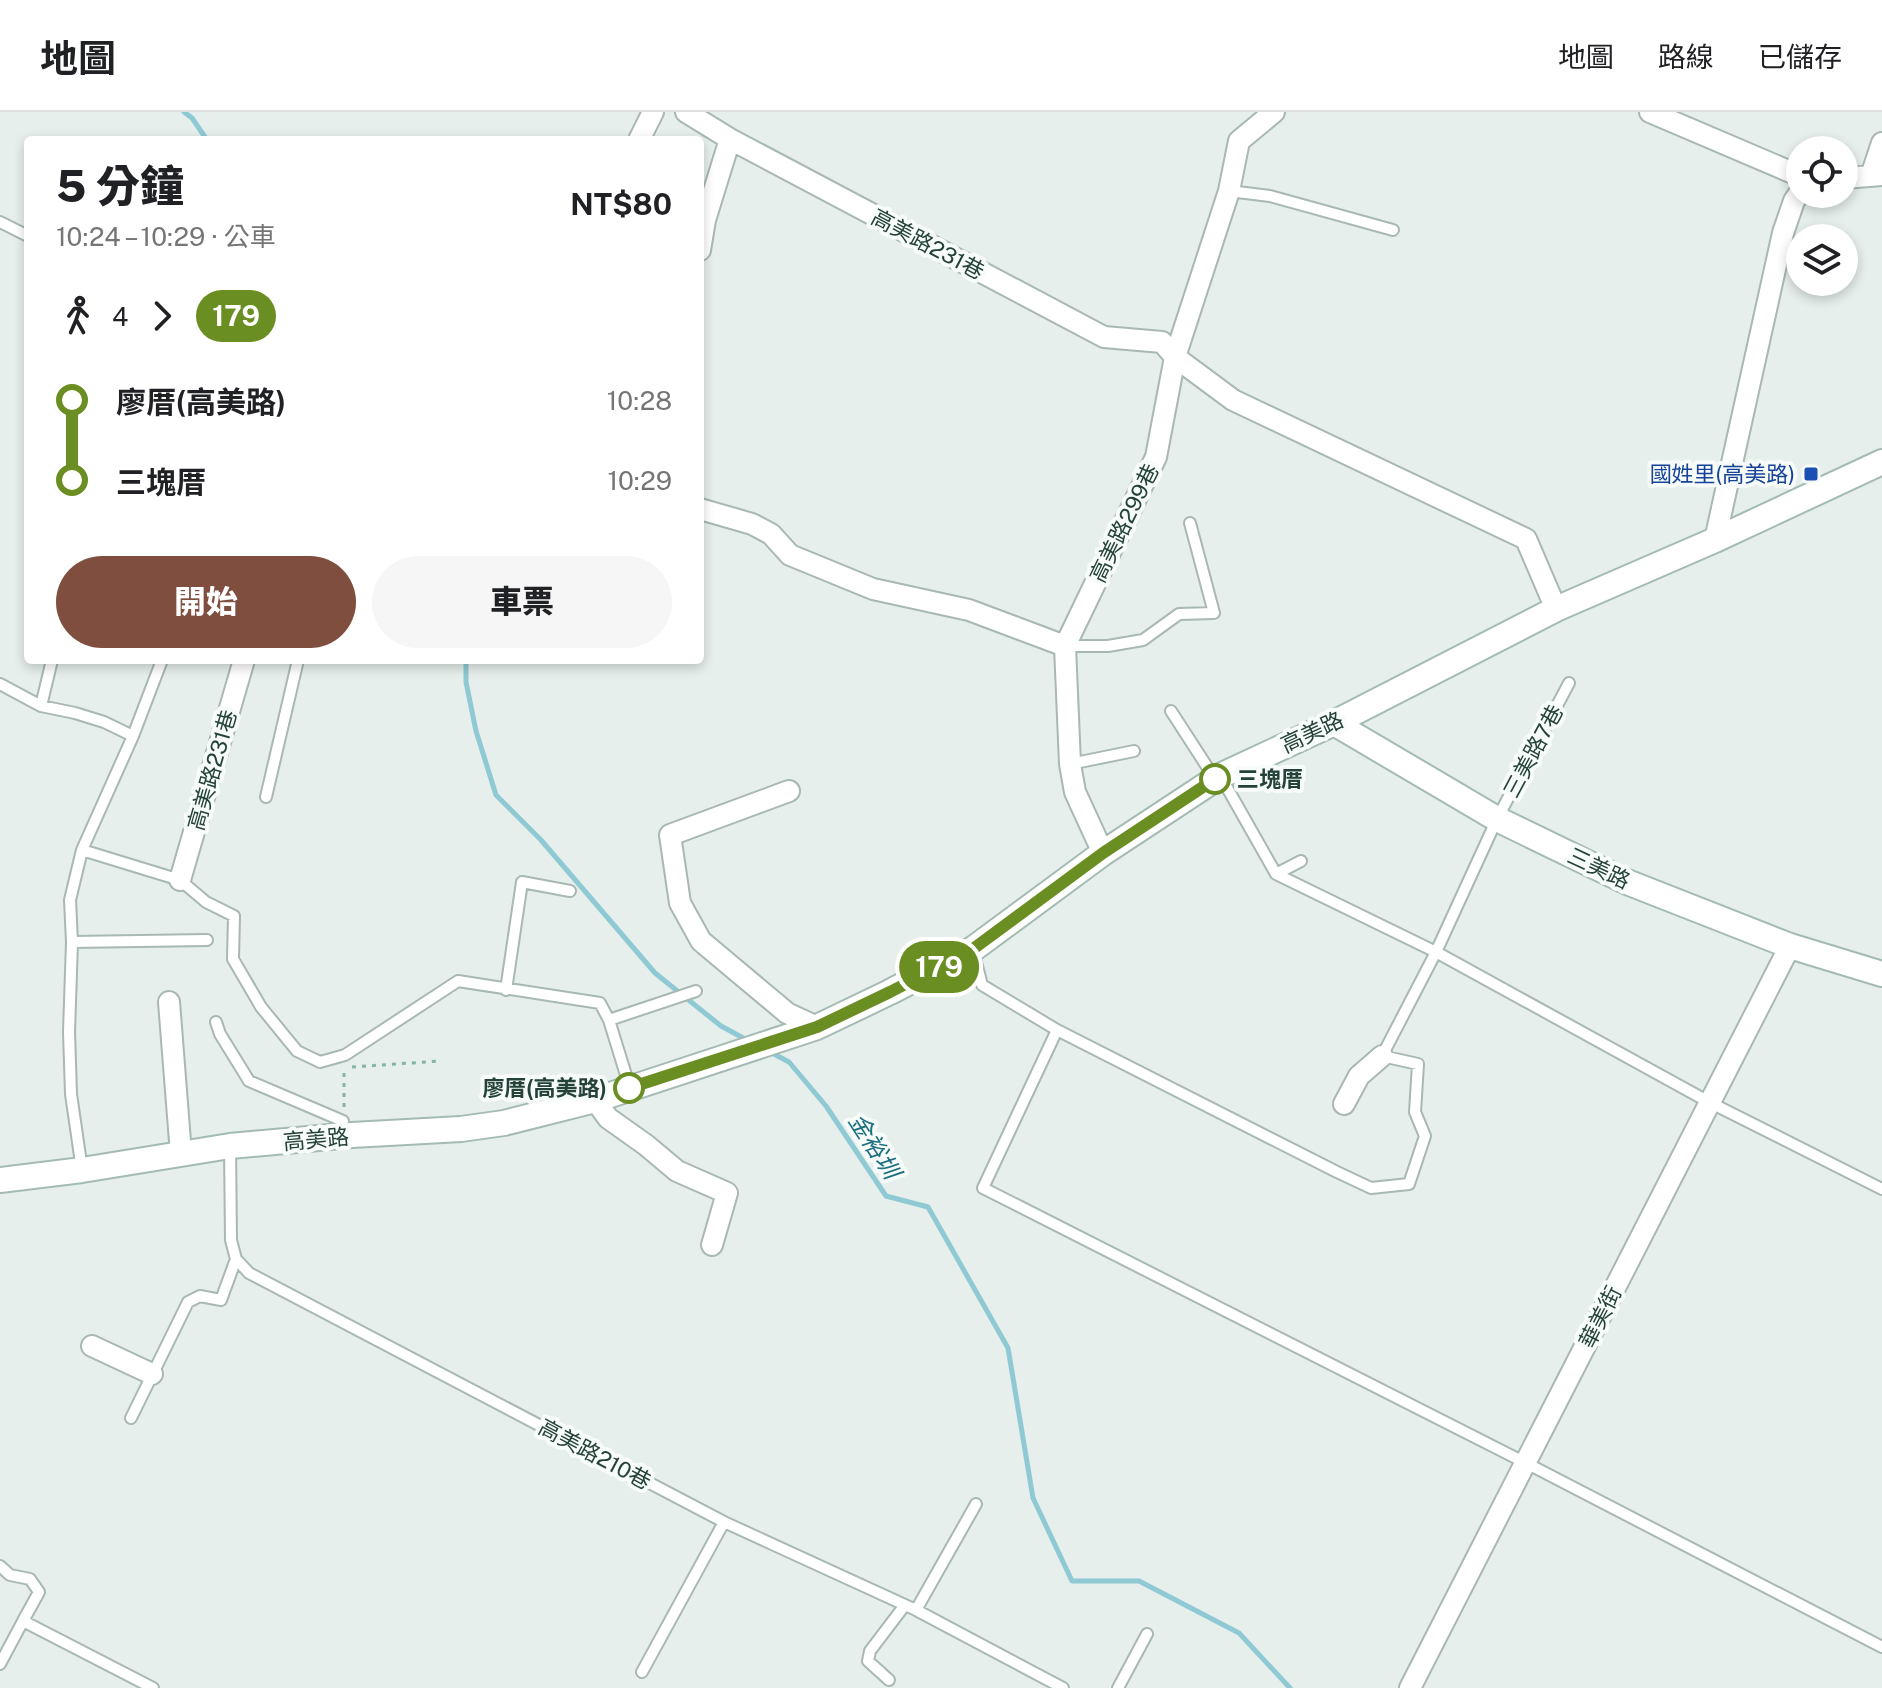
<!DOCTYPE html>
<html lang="zh-TW">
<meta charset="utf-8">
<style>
body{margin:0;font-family:"Public Sans","Noto Sans TC",sans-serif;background:#f6f6f6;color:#202124;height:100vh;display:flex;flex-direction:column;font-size:30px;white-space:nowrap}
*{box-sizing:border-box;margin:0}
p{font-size:26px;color:#757577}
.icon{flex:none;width:44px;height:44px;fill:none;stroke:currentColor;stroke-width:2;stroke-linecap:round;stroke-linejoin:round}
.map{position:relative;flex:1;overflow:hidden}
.side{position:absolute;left:24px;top:24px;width:680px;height:528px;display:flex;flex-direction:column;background:#fff;border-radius:8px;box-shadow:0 4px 12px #0003}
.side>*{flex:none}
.badge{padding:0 16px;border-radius:26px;font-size:28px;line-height:52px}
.tools{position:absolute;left:1786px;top:24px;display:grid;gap:16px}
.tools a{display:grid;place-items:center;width:72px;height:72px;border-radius:50%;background:#fff;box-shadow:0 4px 12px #0003;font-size:40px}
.map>.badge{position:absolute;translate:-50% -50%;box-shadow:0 0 0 4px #fff}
.legs{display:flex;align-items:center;gap:12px;height:88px;padding:0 32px;font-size:26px}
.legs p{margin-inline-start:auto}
.overview{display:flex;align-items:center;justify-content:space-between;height:136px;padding:0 32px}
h1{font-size:44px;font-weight:800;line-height:60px}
.button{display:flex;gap:16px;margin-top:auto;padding:16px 32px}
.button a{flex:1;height:92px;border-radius:48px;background:#7f4e3f;color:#fff;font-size:32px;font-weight:800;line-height:92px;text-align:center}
.button a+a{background:#f6f6f6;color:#202124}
ul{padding:0 32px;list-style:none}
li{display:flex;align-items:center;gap:28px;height:80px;font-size:30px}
li i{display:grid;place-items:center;width:12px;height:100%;margin:0 10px;background:currentColor}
li i::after{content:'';width:20px;height:20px;margin:-10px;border:6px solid;border-radius:50%;background:#fff}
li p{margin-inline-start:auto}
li:first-child i{background:linear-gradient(#0000 50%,currentColor 0)}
li:last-child i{background:linear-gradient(currentColor 50%,#0000 0)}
header{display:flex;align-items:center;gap:48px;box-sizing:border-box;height:112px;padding:0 40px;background:#fff;border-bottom:2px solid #e0e0e0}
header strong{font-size:38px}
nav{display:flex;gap:44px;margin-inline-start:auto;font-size:28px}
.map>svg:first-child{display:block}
</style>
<header>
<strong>地圖</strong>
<nav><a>地圖</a><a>路線</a><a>已儲存</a></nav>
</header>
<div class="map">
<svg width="1882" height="1576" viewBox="0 0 1882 1576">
<rect width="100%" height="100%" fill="#e6efeb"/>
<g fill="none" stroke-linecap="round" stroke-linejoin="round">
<!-- stream -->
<path stroke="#8ec9d4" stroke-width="5" d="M184,0L192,6L207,28
M466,548V570L476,619L496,683L541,728L655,861L721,914L747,928
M770,940L789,950L826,994L886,1084L928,1095L1008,1236L1033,1386L1072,1469H1139L1239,1521L1290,1576"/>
<!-- lane casing -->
<g stroke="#a8b8b2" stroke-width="14">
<path id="lane" d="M1229,79L1270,84L1393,118
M0,110L28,124
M1066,534H1108L1143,528L1179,502L1214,501L1190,411
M0,572L41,594L75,601L104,610L133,624
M41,594L52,548
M1171,599L1215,667
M1070,652L1134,639
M1221,665L1276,762L1436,840L1709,990L1882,1077
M266,685L298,548
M82,738L180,768L206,790L234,804L233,847L261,895L297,939L320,950L345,943L458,869L600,891L609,908L630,976
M1276,762L1301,749
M72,830L207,828
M973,839L982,873L1057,918L1337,1060L1371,1076L1409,1072L1425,1024L1415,1000L1418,952L1382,944L1436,840L1497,707L1569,571
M506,878L522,770L570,779
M609,908L696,879
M216,910L220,922L249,969L343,1009
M1057,918L983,1076L1526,1351L1882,1535
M230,1034L231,1128L236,1147L249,1161L724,1410L916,1498L1063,1576
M82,1058L71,982L69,920L72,830L70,788L82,738L133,624L162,548
M131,1306L188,1190L200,1184L221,1188L236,1147
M0,1454L10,1463L30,1467L39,1480L23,1509L153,1576
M916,1498L976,1392
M0,1552L23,1509
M642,1560L724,1410
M889,1568L868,1549L870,1539L905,1493
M1118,1576L1147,1522"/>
</g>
<!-- street casing -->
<g stroke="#a8b8b2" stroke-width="24">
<path id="street" d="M686,0L730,27L1104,225L1162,230L1175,245L1233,288L1526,427L1556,497
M1650,0L1800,64
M639,28L653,0
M1871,64L1882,31
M1844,66L1882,63
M700,138L705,108L730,27
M700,397L752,412L771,422L790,443L873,477L969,498L1065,534
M1715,428L1783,121L1794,89L1800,80
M789,679L670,723L680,791L701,829L787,901L817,915
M1103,741L1075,680L1070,652L1065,534L1156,345L1175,245L1229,79L1239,29L1274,0
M180,768L244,548
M169,890L181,1042
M595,988L608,1006L646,1033L677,1059L727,1081L712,1133
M1344,992L1359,964L1382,944
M92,1234L152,1262
M1410,1576L1790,834"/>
</g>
<!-- secondary casing -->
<g stroke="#a4bbb3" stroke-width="28">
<path id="secondary" d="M1334,611L1497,707L1627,770L1790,834L1882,862
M0,1068L82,1058L230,1034L352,1023L461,1017L504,1011L595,988L817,915L890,880L973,837L1103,741L1220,664L1334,611L1556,497L1715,428L1882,350"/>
</g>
<!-- path -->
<path stroke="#86b3a5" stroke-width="3" stroke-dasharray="4 6" stroke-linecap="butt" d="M352,955L440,949
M344,995V955"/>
<!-- lane -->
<use href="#lane" stroke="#fff" stroke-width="10"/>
<!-- street -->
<use href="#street" stroke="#fff" stroke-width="20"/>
<!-- secondary -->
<use href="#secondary" stroke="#fff" stroke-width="24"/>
</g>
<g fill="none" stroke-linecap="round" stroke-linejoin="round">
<!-- line-1 casing -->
<g stroke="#fff" stroke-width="18">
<path id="line-1" d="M629,976L817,915L890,880L973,837L1103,741L1215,667"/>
</g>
<!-- line-1 -->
<use href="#line-1" stroke="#6b8e23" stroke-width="12"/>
</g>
<!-- markers -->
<rect fill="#1a4fb4" stroke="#f7fbf9" stroke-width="3" x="1803" y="354" width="16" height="16" rx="4"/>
<g fill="#fff" stroke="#6b8e23" stroke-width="4">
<circle cx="1215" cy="667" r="14"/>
<circle cx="629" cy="976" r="14"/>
</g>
<g text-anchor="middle" stroke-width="8" stroke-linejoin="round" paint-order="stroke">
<!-- street labels -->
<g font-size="22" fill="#24423a" stroke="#f7fbf9">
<text transform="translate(928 132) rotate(28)" y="8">高美路231巷</text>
<text transform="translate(1124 411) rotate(-64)" y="8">高美路299巷</text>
<text transform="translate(1312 620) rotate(-25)" y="8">高美路</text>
<text transform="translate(1533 639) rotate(-62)" y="8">三美路7巷</text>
<text transform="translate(212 658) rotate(-74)" y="8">高美路231巷</text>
<text transform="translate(1599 756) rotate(25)" y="8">三美路</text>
<text transform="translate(316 1027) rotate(-5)" y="8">高美路</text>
<text transform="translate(1600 1205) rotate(-63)" y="8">華美街</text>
<text transform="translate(595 1342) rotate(28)" y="8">高美路210巷</text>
</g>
<!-- transit labels -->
<g font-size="22" fill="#164399" stroke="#f7fbf9" text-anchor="end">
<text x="1795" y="370">國姓里(高美路)</text>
</g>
<!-- stop labels -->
<g font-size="22" font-weight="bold" fill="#24423a" stroke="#f7fbf9" text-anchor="start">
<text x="1237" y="675">三塊厝</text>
<text x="607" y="984" text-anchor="end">廖厝(高美路)</text>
</g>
<!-- water labels -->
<g font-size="24" font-style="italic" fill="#1c6f80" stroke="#f7fbf9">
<text transform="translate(874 1034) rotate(57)" y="8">金裕圳</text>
</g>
</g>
</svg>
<div class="tools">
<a><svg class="icon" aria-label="locate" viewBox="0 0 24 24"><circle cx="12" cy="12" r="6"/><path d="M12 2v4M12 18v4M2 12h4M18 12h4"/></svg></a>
<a><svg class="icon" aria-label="layers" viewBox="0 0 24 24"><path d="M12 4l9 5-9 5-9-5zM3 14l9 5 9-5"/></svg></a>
</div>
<b class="badge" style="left:939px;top:855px;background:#6b8e23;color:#fff">179</b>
<section class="side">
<div class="overview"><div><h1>5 分鐘</h1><p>10:24 – 10:29 · 公車</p></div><b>NT$80</b></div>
<div class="legs"><svg class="icon" aria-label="walk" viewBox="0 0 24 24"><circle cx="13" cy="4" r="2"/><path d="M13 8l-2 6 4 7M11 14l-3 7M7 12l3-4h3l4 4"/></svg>4<svg class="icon" aria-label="forward" viewBox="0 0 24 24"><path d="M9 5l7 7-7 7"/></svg><b class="badge" style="background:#6b8e23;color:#fff">179</b></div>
<ul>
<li><i style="color:#6b8e23"></i><b>廖厝(高美路)</b><p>10:28</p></li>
<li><i style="color:#6b8e23"></i><b>三塊厝</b><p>10:29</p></li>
</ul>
<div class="button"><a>開始</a><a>車票</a></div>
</section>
</div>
